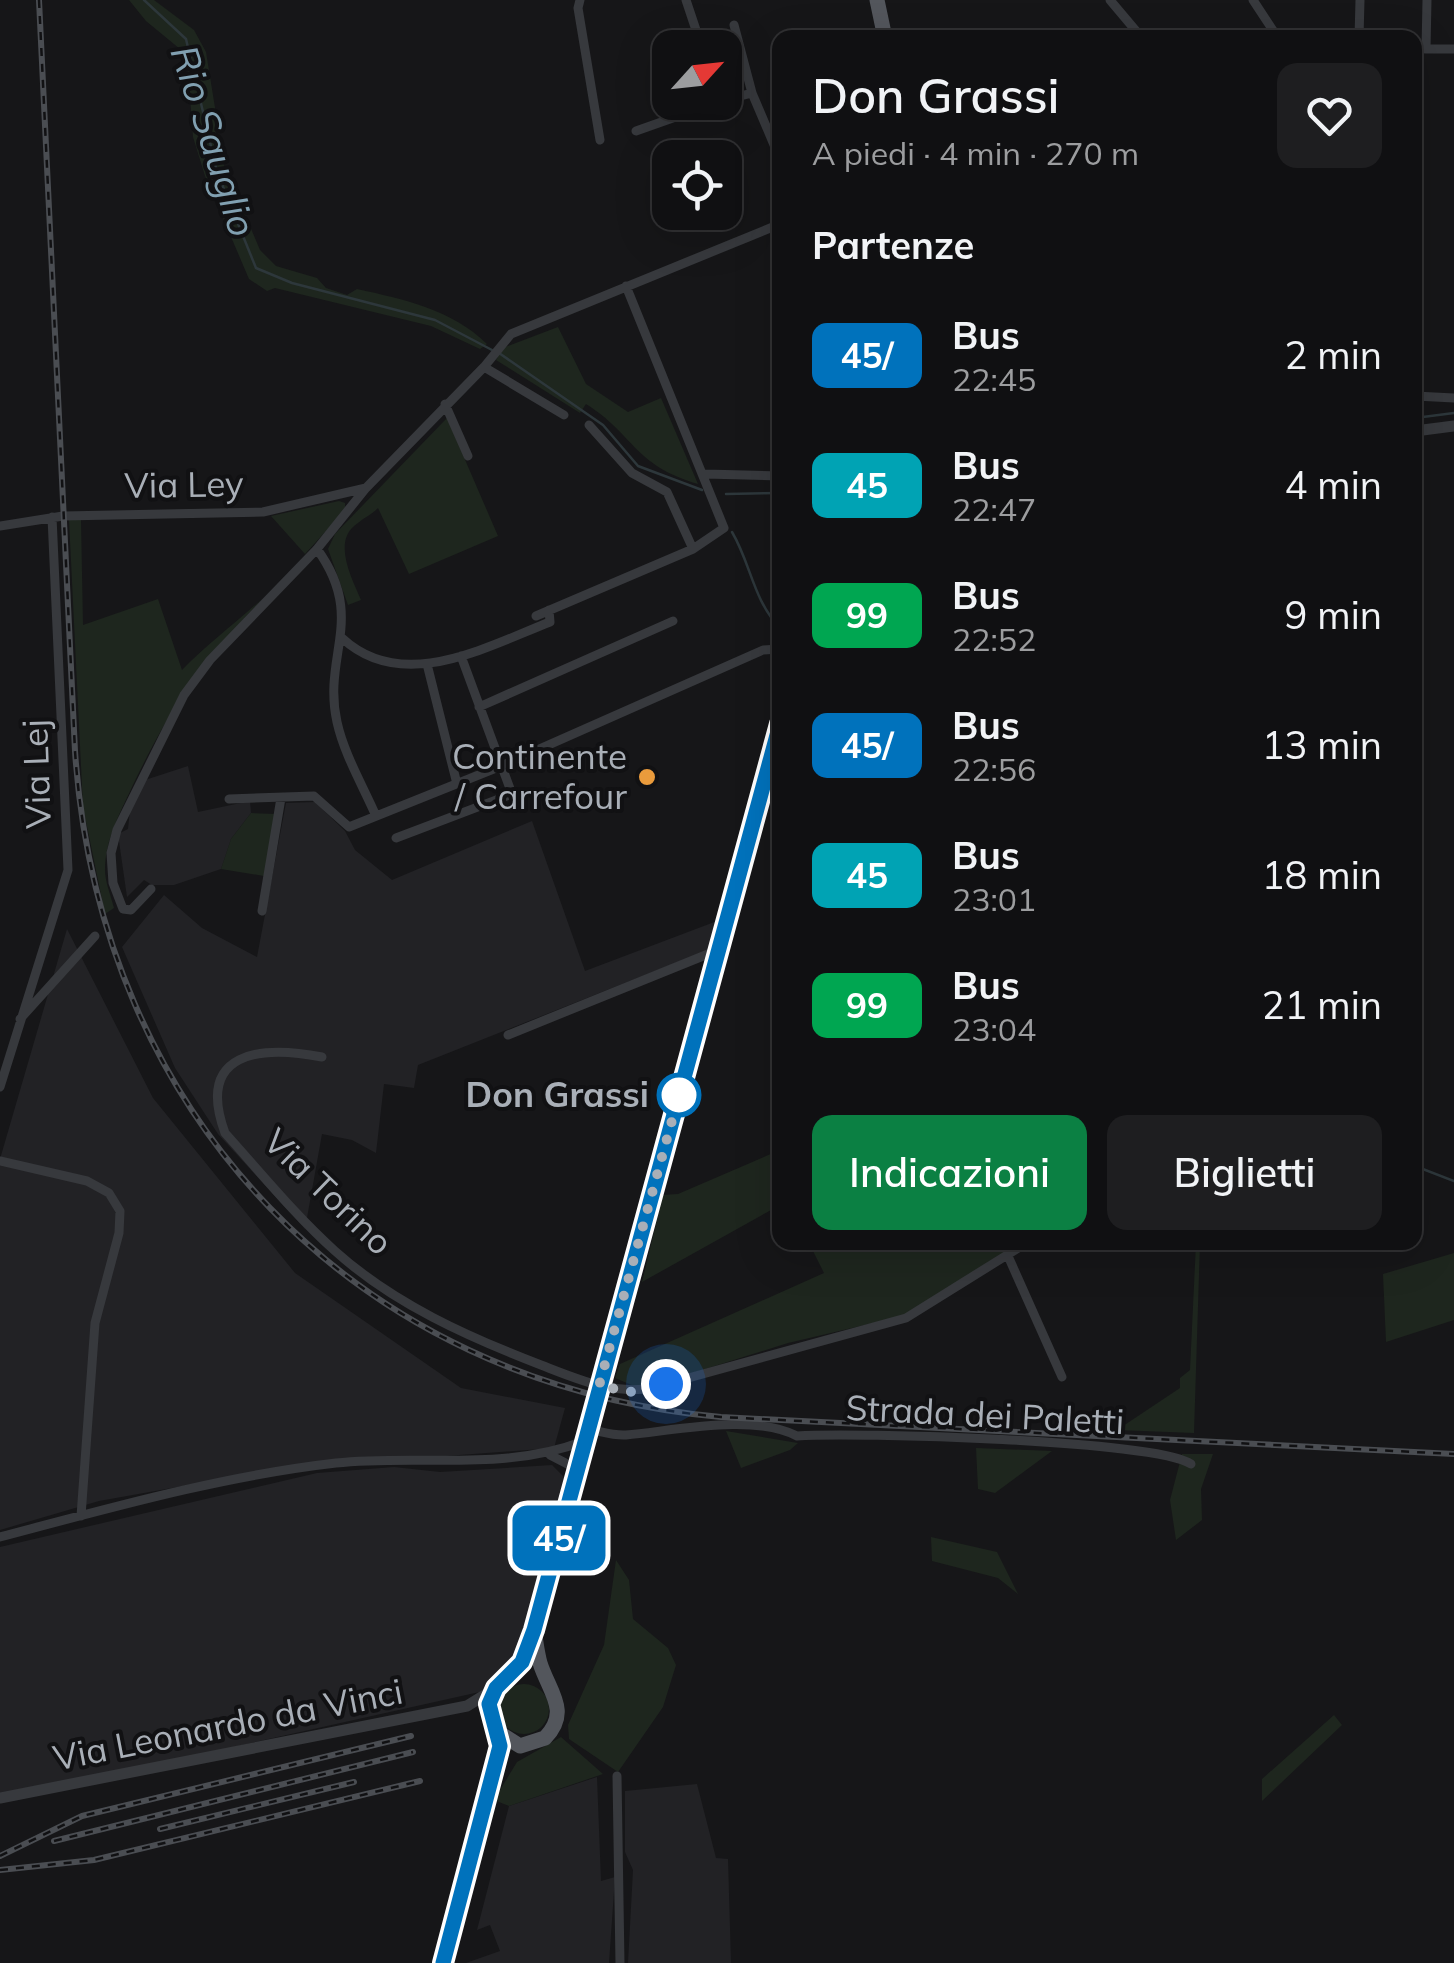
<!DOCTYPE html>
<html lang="it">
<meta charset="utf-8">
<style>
body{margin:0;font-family:Mulish,sans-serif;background:#1e1e20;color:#f1f3f6;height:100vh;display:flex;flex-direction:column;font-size:38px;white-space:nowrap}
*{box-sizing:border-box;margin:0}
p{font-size:32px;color:#9c9d9f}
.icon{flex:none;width:55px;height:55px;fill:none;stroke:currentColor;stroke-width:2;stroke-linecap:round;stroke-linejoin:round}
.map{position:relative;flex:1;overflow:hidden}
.drawer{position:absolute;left:772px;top:30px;width:650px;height:1220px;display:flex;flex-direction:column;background:#101012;border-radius:20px;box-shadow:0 10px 40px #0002,0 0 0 2px #303032}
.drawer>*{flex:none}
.badge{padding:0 20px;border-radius:15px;font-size:35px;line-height:65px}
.needle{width:65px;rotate:63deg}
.controls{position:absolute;left:652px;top:30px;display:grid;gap:20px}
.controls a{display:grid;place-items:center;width:90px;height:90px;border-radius:20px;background:#101012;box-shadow:0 10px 40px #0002,0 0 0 2px #303032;font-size:50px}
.you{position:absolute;width:50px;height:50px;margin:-25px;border:8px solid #fff;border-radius:50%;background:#1a73e8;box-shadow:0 0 0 15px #1a73e833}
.map>.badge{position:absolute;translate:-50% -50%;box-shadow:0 0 0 5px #fff}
h2{padding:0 40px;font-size:38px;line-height:90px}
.round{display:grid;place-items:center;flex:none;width:105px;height:105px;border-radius:20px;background:#1e1e20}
.head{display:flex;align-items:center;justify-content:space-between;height:170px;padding:0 40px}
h1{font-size:48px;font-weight:600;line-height:75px}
.button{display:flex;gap:20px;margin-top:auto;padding:20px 40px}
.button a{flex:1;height:115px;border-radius:20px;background:#0b8043;color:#fff;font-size:40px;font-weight:600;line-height:115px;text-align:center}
.button a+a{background:#1e1e20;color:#f1f3f6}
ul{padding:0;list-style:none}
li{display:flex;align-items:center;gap:30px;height:130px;padding:0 40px}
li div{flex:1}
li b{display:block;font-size:38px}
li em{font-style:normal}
li .badge{min-width:110px;font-weight:700;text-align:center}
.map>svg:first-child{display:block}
</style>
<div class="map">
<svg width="1454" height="1963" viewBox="0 0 1454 1963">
<rect width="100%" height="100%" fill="#161618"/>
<!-- built -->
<path fill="#222225" d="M188,766L198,812L250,801L251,813L231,839L221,869L174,885H152L144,880L127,897L118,834L128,829L130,810L145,780Z
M315,802L345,831L355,850L392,880L532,821L585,971L717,921L708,950L418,1065L414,1088L384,1084L376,1153L352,1140L322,1134L305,1229L218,1134L175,1068L122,947L164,895L202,928L257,957L286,803Z
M67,929L153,1098L295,1273L461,1388L565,1408L554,1448L284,1468L99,1501L0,1530V1159Z
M552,1465L567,1480L526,1633L514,1664L484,1691L0,1799V1547L317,1473L394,1467L440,1472Z
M597,1777L601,1881L615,1877L609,1963H466L500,1951L490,1925L477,1930L509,1806Z
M697,1784L716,1858L728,1859L731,1963H628L633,1870L625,1852V1791Z"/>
<!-- green -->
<path fill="#1e261e" d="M129,0H154L194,30L206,52L217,120L215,144L260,250L276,266L317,278L326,288L347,295L357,289C403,299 453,310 487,344L480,349L431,326L275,288L267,291L249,279L205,176L193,137L188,69L180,49L146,21Z
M558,327L586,384L628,412L661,398L698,484C633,465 634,434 586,404L580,413L496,360L503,348Z
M447,418L498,536L409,574L378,508C371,515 365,517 358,523C331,540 352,578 361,600L348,605L328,549L335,534Z
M339,501L345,503V510L305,554L271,516Z
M69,520H81L83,625L158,599L182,670C206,645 236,623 263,598C200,665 171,705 131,789C119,815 105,841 105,870C105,882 111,896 114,908L105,914L83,807Z
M251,813L275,814L264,876L221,869L231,839Z
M780,1150V1205L642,1282L663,1195L678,1194Z
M809,1243H1022L935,1300L899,1317L788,1343L651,1386H634L615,1378L620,1364L824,1273Z
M1196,1243H1200L1194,1433L1117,1430L1180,1388V1378L1190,1370Z
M1454,1253V1320L1386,1342L1383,1274Z
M726,1431L798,1443L790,1450L741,1468Z
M976,1448L1052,1451L995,1493L978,1489Z
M1182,1454H1213L1201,1489L1202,1520L1176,1540L1170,1500Z
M931,1537L997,1552L1018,1594L998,1578L932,1561Z
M616,1560L629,1580L633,1619L668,1648L676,1665L663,1707L618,1772L569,1739L568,1725L604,1645Z
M499 1709a25 25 0 1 1 50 0a25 25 0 1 1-50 0Z
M1334,1715L1342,1725L1262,1801V1779Z
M561,1737L603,1774L509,1806L494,1800L517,1762Z"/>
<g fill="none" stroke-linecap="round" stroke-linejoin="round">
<!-- stream -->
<path stroke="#2d373b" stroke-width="2.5" d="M144,0L186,39L217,172L256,268L292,283L435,320L492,350
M499,353L603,425L638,466L702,490
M1415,418L1454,413
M726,494L780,493
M732,532C751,564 753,600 780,628
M1415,1166L1454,1181"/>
<!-- minor -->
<path stroke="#37393d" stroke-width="9" d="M580,0L578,8L600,140
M686,0L702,48
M1110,0L1142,38
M1253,0L1278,38
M734,25L752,93
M1359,38L1360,0
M1415,48L1426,49L1427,0
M1426,49H1454
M725,100L752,93L780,159
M636,131L718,102
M484,367L564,415
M1415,396L1454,398
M445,404L468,456
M589,425L632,473L667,492L693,549
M705,474L780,476
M0,526L63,516L263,512L366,488
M317,549C367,618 322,655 337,722C344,754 363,786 376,816
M536,616L693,549L724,528L626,286
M342,638C402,694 486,647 550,622L549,610
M427,664L457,784
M479,707L673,621
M229,799L314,796L349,827L501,766L763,650L780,649
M396,838L512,794L461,656
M151,889L131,910L123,909L113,883L111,853L117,830L184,695L210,660L317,549L366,488L484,367L511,334L780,224
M262,911L281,798
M20,1019L95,936
M508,1035L718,950
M322,1057C261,1045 195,1051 225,1133C261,1173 295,1215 335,1251C394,1304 468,1337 541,1365C577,1379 613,1395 652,1388L906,1318L1028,1242
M0,1087L68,870L52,517
M0,1161L87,1181L109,1193L120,1211L119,1233L95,1323L81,1516
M1008,1256L1062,1377
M587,1429C600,1431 613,1436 626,1435C673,1431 753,1413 797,1436C854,1432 1156,1440 1191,1464
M550,1455L577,1469
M0,1537C110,1508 222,1476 336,1463C419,1454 504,1472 584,1441
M617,1776L620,1963"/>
<!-- tertiary -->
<path stroke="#37393d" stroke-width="11" d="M1415,431L1454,426
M0,1798L467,1706L496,1688"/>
<!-- primary -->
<path stroke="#53565c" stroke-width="15" d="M877,0L885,38
M534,1630C536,1641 537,1652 540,1663C549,1692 571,1711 545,1738L520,1746L495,1730C476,1695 509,1687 522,1661C527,1651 529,1640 534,1630L780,724
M443,1963L493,1781L499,1736"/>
<!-- rail casing -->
<g stroke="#4a4d52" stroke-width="6">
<path id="rail" d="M39,0L75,751C99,1115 356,1384 721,1417L1454,1454
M160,1829L354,1782
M54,1841L413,1752
M0,1856L82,1816L411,1736
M0,1870L94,1860L420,1781"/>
</g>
<!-- rail -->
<use href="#rail" stroke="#111113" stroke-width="2.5" stroke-dasharray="8" stroke-linecap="butt"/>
</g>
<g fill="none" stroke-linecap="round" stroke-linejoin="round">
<!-- line casing -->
<g stroke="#fff" stroke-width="22">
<path id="line" d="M443,1963L500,1746L489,1704L496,1688L522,1662L534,1630L780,724"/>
</g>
<!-- line -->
<use href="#line" stroke="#0072bc" stroke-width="15"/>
<!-- walk -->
<path stroke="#a9afb7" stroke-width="10" stroke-dasharray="0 18" d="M666,1384L632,1392L599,1386L679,1095"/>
</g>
<!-- markers -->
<circle fill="#ea9b3c" stroke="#111113" stroke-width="4" cx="647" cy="777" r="10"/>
<circle fill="#fff" stroke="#0072bc" stroke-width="5" cx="679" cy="1095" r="20"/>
<g text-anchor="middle" stroke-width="8" stroke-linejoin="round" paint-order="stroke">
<!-- street labels -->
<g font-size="35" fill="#a9afb7" stroke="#111113">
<text transform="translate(184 485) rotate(-1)" y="12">Via Ley</text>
<text transform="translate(37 774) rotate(-92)" y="12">Via Lej</text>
<text transform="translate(328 1192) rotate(44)" y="12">Via Torino</text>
<text transform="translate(985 1415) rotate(3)" y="12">Strada dei Paletti</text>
<text transform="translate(228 1725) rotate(-11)" y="12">Via Leonardo da Vinci</text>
</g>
<!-- poi labels -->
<g font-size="35" fill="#a9afb7" stroke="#111113" text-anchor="end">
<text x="627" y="769">Continente<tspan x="627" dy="40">/ Carrefour</tspan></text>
</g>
<!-- stop labels -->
<g font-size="35" font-weight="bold" fill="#a9afb7" stroke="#111113" text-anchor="end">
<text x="649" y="1107">Don Grassi</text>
</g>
<!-- water labels -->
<g font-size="38" font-style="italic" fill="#81a0b1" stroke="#111113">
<text transform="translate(213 141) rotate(72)" y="13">Rio Sauglio</text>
</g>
</g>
</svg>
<div class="controls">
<a><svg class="needle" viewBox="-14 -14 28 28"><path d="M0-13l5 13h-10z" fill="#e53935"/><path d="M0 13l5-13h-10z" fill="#9c9d9f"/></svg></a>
<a><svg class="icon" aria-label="locate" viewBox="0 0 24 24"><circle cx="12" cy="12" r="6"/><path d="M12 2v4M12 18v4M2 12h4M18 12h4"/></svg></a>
</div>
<div class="you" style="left:666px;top:1384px"></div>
<b class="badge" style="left:559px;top:1538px;background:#0072bc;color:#fff">45/</b>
<section class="drawer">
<div class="head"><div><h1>Don Grassi</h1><p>A piedi · 4 min · 270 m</p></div><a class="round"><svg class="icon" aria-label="heart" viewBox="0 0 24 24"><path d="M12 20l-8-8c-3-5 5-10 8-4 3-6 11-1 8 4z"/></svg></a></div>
<h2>Partenze</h2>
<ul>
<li><span class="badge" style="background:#0072bc;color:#fff">45/</span><div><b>Bus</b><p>22:45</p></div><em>2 min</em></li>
<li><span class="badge" style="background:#00a3b4;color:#fff">45</span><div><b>Bus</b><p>22:47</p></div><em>4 min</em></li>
<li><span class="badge" style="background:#00a651;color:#fff">99</span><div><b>Bus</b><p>22:52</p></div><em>9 min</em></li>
<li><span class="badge" style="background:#0072bc;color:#fff">45/</span><div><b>Bus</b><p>22:56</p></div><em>13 min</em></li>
<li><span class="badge" style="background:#00a3b4;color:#fff">45</span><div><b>Bus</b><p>23:01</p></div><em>18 min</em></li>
<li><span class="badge" style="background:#00a651;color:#fff">99</span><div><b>Bus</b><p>23:04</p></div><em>21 min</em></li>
</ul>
<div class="button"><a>Indicazioni</a><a>Biglietti</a></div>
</section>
</div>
